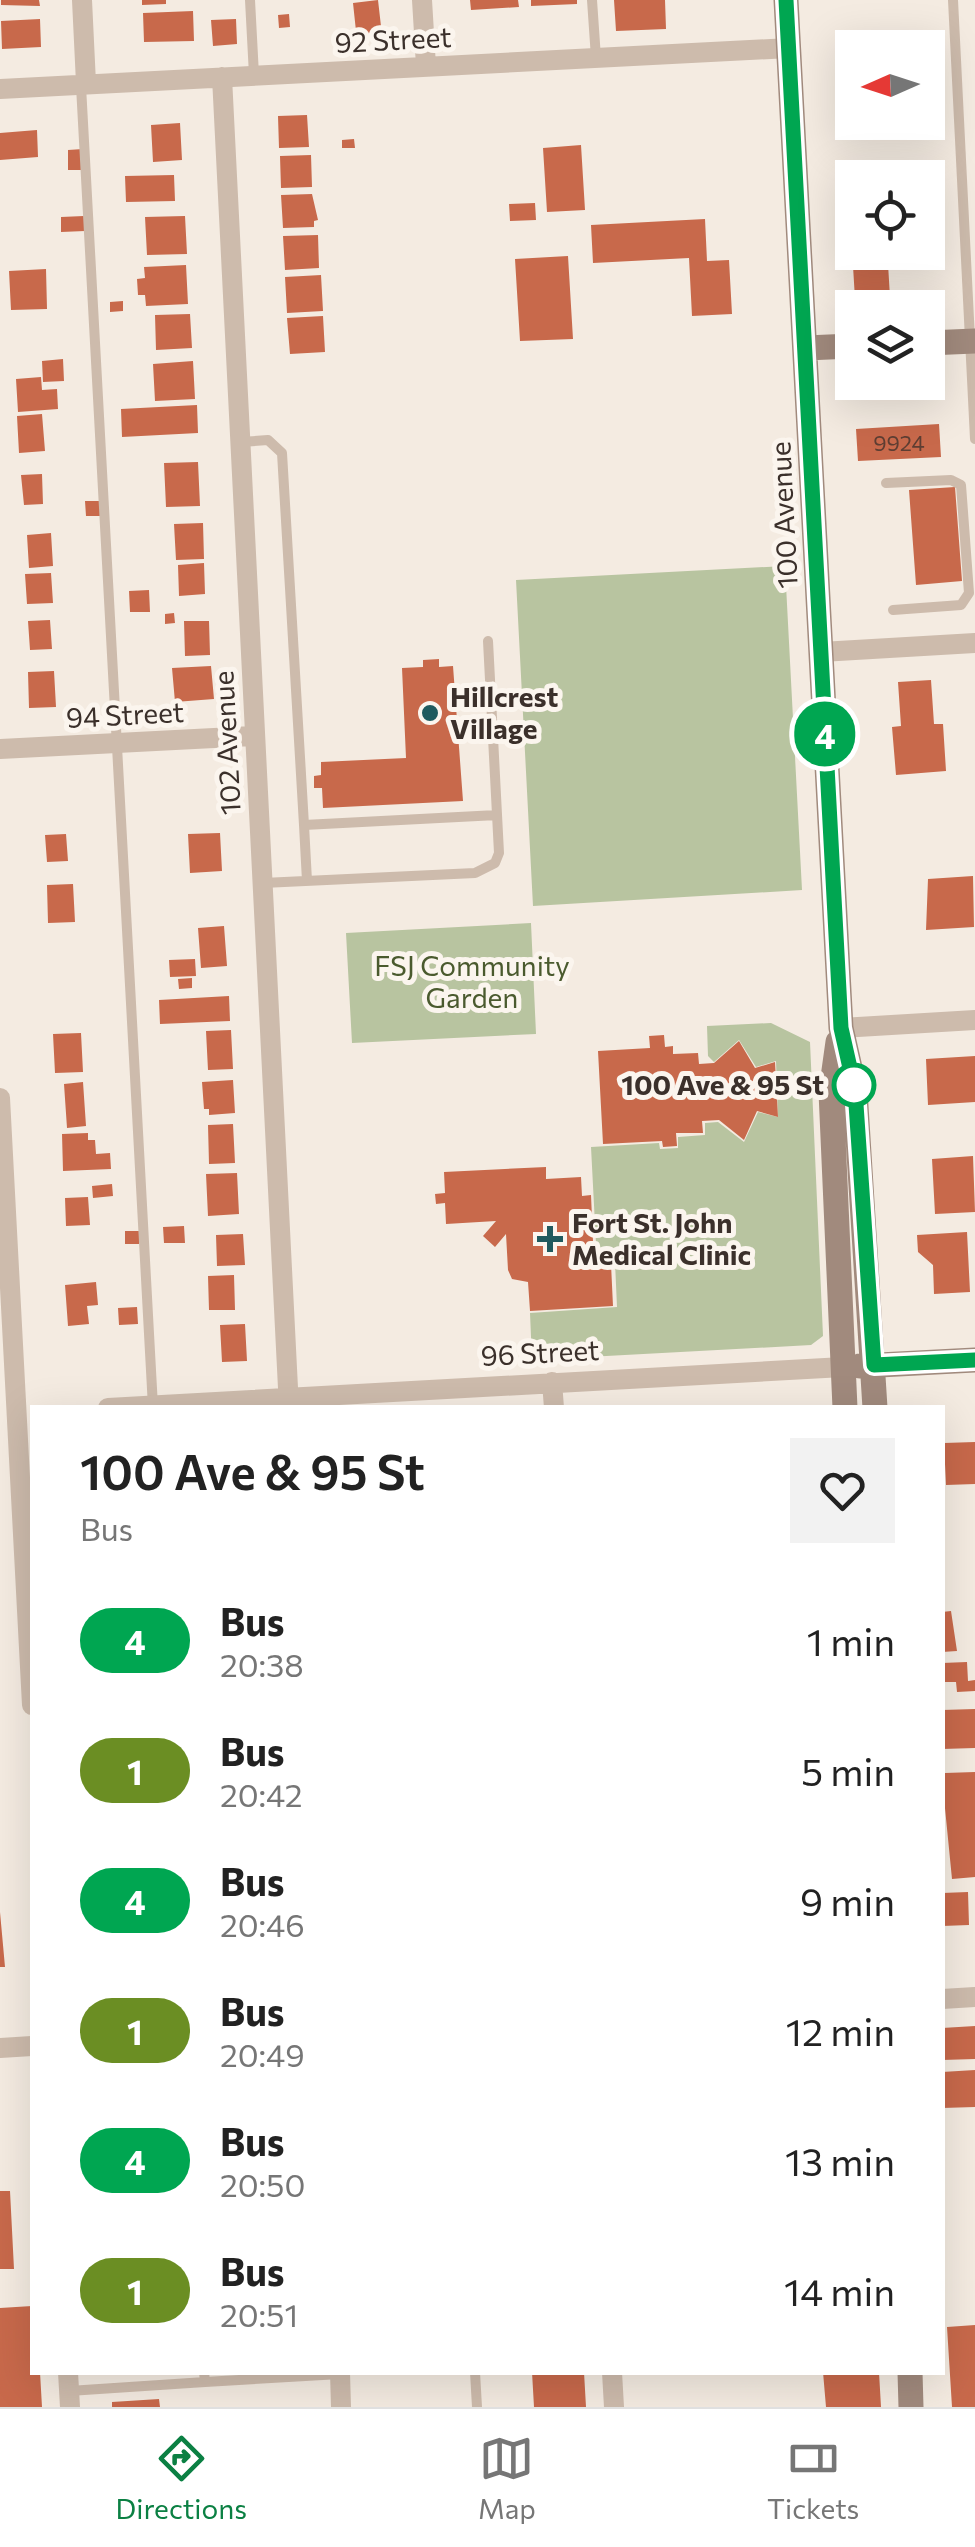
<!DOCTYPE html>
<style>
body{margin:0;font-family:Commissioner,sans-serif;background:#f2f2f2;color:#222;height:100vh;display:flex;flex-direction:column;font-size:38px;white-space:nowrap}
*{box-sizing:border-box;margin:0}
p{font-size:32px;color:#767676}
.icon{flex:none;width:55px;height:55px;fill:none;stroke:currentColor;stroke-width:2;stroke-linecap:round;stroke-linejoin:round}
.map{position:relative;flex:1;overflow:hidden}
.side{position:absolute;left:30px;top:1405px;width:915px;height:970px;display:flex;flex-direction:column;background:#fff;border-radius:0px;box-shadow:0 10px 40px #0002}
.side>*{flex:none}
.badge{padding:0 20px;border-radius:32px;font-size:35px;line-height:65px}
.needle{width:65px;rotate:267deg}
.buttons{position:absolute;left:835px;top:30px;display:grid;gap:20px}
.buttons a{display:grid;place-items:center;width:110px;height:110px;border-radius:0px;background:#fff;box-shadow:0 10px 40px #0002;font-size:50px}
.map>.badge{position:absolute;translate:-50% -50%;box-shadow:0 0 0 5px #fff}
.round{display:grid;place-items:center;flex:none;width:105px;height:105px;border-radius:0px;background:#f2f2f2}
.head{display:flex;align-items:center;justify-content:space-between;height:170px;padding:0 50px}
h1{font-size:48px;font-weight:600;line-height:75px}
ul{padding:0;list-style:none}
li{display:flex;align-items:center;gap:30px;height:130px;padding:0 50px}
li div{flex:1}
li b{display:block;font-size:38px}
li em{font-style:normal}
li .badge{min-width:110px;font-weight:700;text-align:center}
.menu{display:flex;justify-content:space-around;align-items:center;height:140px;border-top:2px solid #e0e0e0;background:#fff;font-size:28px;color:#767676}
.menu a{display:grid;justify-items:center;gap:5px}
.menu .on{color:#0b8043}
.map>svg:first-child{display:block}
</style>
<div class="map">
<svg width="975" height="2407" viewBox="0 0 975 2407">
<rect width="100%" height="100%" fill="#f4ebe1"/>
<!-- green -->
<path fill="#b8c4a0" d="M785,566L802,890L533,906L516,580Z
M531,923L536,1034L352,1043L346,933Z
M771,1023L810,1042L823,1336L811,1345L532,1360L530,1313L617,1307L615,1262L597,1263L591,1147L659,1143L660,1149L678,1148V1137L705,1135V1123L718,1122L744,1142L758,1112L778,1117L776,1061L756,1067L739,1040L714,1062L708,1056L707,1026Z"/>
<!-- building -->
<path fill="#c8694b" d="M1,0H39L40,6L1,5Z
M142,0H166V4L142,5Z
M378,0L382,35L365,37L364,30L356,31L353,3Z
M470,0H518L519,7L471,10Z
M531,0H577V4L531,6Z
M614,0H665L666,29L616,31Z
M193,11L194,41L144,42L143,13Z
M289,14L290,27L279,28L278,15Z
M40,19L41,47L2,49L1,21Z
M236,19L237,44L213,46L211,20Z
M307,115L309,147L279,148L278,116Z
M180,123L182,160L153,162L151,125Z
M37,130L38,157L0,160V133Z
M354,139L355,148H342V140Z
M581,145L585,210L547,212L543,148Z
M83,149L84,170H68V150Z
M311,155L312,187L281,188L280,156Z
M916,160L917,178H852V185L836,186L835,165Z
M174,175L175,201L126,202L125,176Z
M312,194L318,220L314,221V227L283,228L281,195Z
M535,203L536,220L510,221L509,204Z
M84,216L85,231L61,232V217Z
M185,216L187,254L147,255L145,217Z
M705,219L707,261L729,260L732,314L692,316L689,258L593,263L591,225Z
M318,235L319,268L285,270L283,236Z
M568,256L573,339L520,341L515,259Z
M888,264L890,297L855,299L853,266Z
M186,265L188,304L146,306L145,295H138L137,279L145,278L144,267Z
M46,269L47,309L11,310L9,271Z
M321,275L323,311L287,313L285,277Z
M123,301V311L110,312V302Z
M190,314L192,348L156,350L155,315Z
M323,316L325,352L290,354L287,318Z
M63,359L64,381L43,382L42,361Z
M193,361L195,399L155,401L153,364Z
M41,377L42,390L57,389L58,409L18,412L16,379Z
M197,405L198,433L122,437L121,409Z
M42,414L45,451L19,453L17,416Z
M939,424L941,457L858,461L856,429Z
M198,462L200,506L166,507L164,463Z
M42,474L43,504L24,505L21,475Z
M955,487L962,581L916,585L909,490Z
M85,501H102L103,516H86Z
M203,523L204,559L176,560L174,524Z
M51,533L53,566L29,568L27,535Z
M204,563L205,594L179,596L178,565Z
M51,573L53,603L27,604L25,574Z
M149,590L150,612H130L129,591Z
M174,613L175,623L165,624V614Z
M50,620L52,649L30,650L28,621Z
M184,621H209L210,655L185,656Z
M439,659V667L453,666L463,801L323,808L322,788H314V776L321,775V762L406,758L402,668L423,667V660Z
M211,666L214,699L175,702L172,668Z
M54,671L56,707L29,708L28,672Z
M931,680L934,724H943L946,771L896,775L892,727L901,726L898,682Z
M220,833L222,871L190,873L188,834Z
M66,834L68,861L47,862L45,835Z
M973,876L974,927L926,930L928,879Z
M73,884L75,922L48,923L47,885Z
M224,926L227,966L201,968L198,928Z
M195,959L196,976L170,977L169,960Z
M192,978V988L179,989L178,979Z
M229,996L230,1021L160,1024L159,1000Z
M231,1030L233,1069L208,1070L206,1031Z
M81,1033L83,1072L55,1073L53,1034Z
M664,1035L665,1047L673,1046V1054L698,1053L699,1064L714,1063L739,1041L755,1068L775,1062L778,1117L757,1111L744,1140L719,1120L702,1121L703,1133H676L677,1146L663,1147L662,1141L603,1144L598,1051L650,1048L649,1036Z
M975,1056V1102L928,1105L926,1059Z
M233,1080L235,1113L209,1115V1109H204L202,1082Z
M83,1082L86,1126L67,1128L64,1084Z
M233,1124L235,1163L209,1164L208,1125Z
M88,1133V1140H95L96,1154L110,1153L111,1169L63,1171L62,1134Z
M973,1156L975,1212L935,1214L932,1159Z
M546,1167V1179L581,1177L582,1196L591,1195L594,1265L611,1264L613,1306L530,1311L528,1282L512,1279L508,1270L506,1234L495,1247L483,1236L496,1221L446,1224L445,1203L436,1204L435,1194L445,1193L444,1172Z
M237,1173L239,1214L208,1216L206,1174Z
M112,1184L113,1196L93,1198L92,1186Z
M88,1197L90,1225L66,1226L65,1198Z
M184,1226L185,1243H164L163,1227Z
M125,1231H139V1244H125Z
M967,1232L970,1292L934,1294L933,1265L918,1252L917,1235Z
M243,1234L245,1265L217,1266L216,1235Z
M234,1275L235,1310H209L208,1276Z
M96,1282L98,1305L87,1306L89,1324L68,1326L65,1285Z
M137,1307L138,1324L119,1325L118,1308Z
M245,1324L247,1361L222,1362L220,1325Z
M975,1442V1484L946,1485L944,1443Z
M951,1611L957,1651L942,1652V1612Z
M967,1662L968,1681L975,1680V1691L957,1692L956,1682H942V1663Z
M975,1709V1748L942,1749V1710Z
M975,1772V1877L952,1879L942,1778L945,1773Z
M968,1892L969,1925L942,1926V1893Z
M0,1912L5,1967H0Z
M975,2026V2059L942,2060V2028Z
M975,2070V2107L942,2108V2072Z
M0,2191H10L14,2269H0Z
M32,2306V2372H40L42,2407H0V2308Z
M975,2325V2407H952L947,2327Z
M532,2372H584L586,2407H534Z
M823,2372H879L881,2407H826Z
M159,2399L160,2407H112V2402Z"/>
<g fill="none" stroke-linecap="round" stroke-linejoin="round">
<!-- lane -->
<path stroke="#cdbbac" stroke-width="10" d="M250,0L254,75
M592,0L596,58
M953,0L975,439
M81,86L153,1407
M241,442L268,440L282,453L304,825
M886,483L951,480L961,485L969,593L961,605L893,610
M307,881L304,825L497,815
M263,883L475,873L495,863L499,853L488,641
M475,2372L477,2407
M205,2382L340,2374
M69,2391L205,2382L204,2372"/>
<!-- street -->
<path stroke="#cdbbac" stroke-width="20" d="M82,0L86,83
M422,0L426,66
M222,77L289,1408
M0,89L789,48
M821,652L975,643
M0,749L253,736
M841,1028L975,1020
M0,1098L32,1705
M552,1382L554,1408
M108,1408L843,1367
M942,1999L975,1997
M0,2048L32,2046
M68,2372L70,2407
M340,2372L341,2407
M612,2372L614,2407"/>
<!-- secondary -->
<path stroke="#a18a7d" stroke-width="25" d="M786,0L841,1028L855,1090L875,1408
M928,343L975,341
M806,348L852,346
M838,1042L831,1092L845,1408
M860,1366L975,1360
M910,2372L911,2407"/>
</g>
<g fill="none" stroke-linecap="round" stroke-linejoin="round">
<!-- line casing -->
<g stroke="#fff" stroke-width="22">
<path id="line" d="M786,0L841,1028L855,1090L874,1365L975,1360"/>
</g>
<!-- line -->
<use href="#line" stroke="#00a651" stroke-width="15"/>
</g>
<!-- markers -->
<g fill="#1f5a5e" stroke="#fbf5ee" stroke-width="4">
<circle cx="430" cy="713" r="10"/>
<path d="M545 1224h10v10h10v10h-10v10h-10v-10h-10v-10h10z"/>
</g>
<circle fill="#fff" stroke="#00a651" stroke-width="5" cx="854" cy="1085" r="20"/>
<g text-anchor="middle" stroke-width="10" stroke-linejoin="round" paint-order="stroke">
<!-- number labels -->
<g font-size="22" fill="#5e3e33">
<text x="899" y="451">9924</text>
</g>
<!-- street labels -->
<g font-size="28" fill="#3b302b" stroke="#fbf5ee">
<text transform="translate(393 40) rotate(-3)" y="10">92 Street</text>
<text transform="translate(784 515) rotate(-93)" y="10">100 Avenue</text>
<text transform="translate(125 715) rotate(-3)" y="10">94 Street</text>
<text transform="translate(227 743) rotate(-93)" y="10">102 Avenue</text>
<text transform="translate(540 1353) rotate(-3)" y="10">96 Street</text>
</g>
<!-- poi labels -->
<g font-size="28" font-weight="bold" fill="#3b302b" stroke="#fbf5ee" text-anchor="start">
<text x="450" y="707">Hillcrest<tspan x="450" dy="32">Village</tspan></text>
<text x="572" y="1233">Fort St. John<tspan x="572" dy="32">Medical Clinic</tspan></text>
</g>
<!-- park labels -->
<g font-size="28" fill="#4a5a2e" stroke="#fbf5ee">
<text x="472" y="976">FSJ Community<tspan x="472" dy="32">Garden</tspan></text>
</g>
<!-- stop labels -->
<g font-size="28" font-weight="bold" fill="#3b302b" stroke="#fbf5ee" text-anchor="end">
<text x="824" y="1095">100 Ave &amp; 95 St</text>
</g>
</g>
</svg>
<div class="buttons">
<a><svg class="needle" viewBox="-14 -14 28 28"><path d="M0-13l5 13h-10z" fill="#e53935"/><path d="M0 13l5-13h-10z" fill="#767676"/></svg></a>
<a><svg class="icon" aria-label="locate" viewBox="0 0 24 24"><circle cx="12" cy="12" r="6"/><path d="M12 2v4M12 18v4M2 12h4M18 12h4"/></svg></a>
<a><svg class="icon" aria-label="layers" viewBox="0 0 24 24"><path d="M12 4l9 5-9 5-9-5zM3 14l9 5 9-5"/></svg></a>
</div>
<b class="badge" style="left:825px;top:734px;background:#00a651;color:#fff">4</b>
<section class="side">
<div class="head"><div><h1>100 Ave &amp; 95 St</h1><p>Bus</p></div><a class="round"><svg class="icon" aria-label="heart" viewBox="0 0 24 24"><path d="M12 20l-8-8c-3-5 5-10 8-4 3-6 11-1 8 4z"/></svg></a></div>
<ul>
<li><span class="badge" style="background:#00a651;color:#fff">4</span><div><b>Bus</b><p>20:38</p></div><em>1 min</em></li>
<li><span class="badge" style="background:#6b8e23;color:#fff">1</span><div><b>Bus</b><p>20:42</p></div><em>5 min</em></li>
<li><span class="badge" style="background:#00a651;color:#fff">4</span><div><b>Bus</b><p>20:46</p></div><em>9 min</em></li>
<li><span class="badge" style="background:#6b8e23;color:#fff">1</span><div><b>Bus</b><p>20:49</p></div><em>12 min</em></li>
<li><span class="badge" style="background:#00a651;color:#fff">4</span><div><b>Bus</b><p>20:50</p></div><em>13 min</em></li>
<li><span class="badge" style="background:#6b8e23;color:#fff">1</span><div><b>Bus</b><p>20:51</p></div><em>14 min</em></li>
</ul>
</section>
</div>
<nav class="menu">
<a class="on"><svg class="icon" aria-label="directions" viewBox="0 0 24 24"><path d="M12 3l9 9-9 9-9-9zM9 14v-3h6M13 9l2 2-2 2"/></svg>Directions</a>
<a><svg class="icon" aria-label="map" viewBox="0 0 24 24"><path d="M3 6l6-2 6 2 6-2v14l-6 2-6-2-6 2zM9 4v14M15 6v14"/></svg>Map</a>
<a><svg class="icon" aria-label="tickets" viewBox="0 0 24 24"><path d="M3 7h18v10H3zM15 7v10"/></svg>Tickets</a>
</nav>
